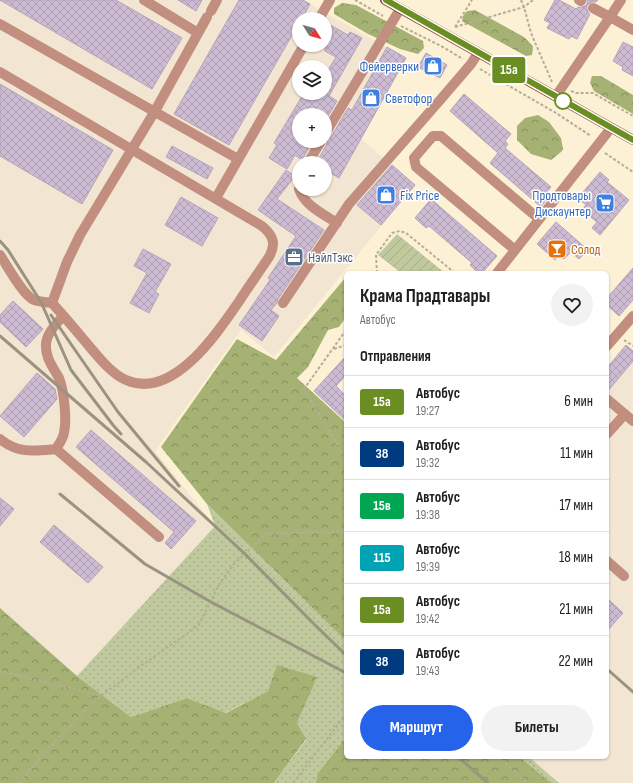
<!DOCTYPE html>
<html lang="ru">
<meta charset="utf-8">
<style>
body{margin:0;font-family:"Sofia Sans Condensed",sans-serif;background:#f2f2f2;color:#202124;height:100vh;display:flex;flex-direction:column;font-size:15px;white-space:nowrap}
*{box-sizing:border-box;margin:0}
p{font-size:13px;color:#757577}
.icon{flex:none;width:22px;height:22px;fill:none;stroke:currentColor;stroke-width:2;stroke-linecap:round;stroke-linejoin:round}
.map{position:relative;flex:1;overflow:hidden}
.drawer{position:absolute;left:344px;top:271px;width:265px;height:488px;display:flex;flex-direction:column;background:#fff;border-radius:6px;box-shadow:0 1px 3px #0004}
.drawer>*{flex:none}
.badge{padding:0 8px;border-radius:3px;font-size:14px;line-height:26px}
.needle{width:26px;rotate:127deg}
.buttons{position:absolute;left:292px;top:12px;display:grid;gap:8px}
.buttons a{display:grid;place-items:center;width:40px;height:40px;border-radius:50%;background:#fff;box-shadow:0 1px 3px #0004;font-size:20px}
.map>.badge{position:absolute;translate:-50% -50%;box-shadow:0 0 0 2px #fff}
h2{padding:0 16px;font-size:15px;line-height:36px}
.round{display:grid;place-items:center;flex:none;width:42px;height:42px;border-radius:21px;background:#f2f2f2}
.summary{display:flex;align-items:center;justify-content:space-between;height:68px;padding:0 16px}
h1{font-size:19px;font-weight:700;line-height:30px}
.button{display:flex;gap:8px;margin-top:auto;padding:8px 16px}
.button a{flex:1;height:46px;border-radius:24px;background:#2563eb;color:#fff;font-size:16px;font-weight:700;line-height:46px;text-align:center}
.button a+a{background:#f2f2f2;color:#202124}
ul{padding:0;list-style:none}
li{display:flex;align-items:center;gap:12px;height:52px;padding:0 16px;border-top:1px solid #e0e0e0}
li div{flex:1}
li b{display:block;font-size:15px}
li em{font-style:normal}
li .badge{min-width:44px;font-weight:700;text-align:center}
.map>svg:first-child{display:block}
</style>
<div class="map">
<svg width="633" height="783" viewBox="0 0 633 783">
<defs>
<pattern id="grass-dots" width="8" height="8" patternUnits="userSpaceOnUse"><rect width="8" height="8" fill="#c0c99e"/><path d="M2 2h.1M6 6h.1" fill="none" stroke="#a5ad88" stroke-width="1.8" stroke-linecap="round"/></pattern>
<pattern id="forest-crowns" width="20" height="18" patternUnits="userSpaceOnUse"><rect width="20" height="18" fill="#a6b273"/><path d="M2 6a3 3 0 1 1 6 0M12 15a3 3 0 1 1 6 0" fill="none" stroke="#87915e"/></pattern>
<pattern id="garden-furrows" width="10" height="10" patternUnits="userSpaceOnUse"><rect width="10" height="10" fill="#c0c99e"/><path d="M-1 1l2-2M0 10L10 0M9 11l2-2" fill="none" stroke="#a5ad88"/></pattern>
<pattern id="building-cross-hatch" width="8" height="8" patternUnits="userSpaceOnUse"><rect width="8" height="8" fill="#ccbbd2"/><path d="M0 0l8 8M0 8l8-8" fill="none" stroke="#afa1b4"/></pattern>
</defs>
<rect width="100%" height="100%" fill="#fcf1d5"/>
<!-- industrial -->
<path fill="#f2e6d2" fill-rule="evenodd" d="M0,0H303L406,58L361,139L415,185L274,357L241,330L155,451L215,526L77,676L0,608ZM299,19H325V45H299ZM299,67H325V93H299ZM299,115H325V141H299ZM299,163H325V189H299Z
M626,345L633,351V783H559L529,757H607V368Z"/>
<!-- grass -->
<path fill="url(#grass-dots)" d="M207,504L346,641V757H529L559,783H274L306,740L297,723L316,677L268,691L225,713L187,698L131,717L77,676L215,526Z"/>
<!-- forest -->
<path fill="url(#forest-crowns)" d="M342,3L356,5L423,41L424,48L418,54L400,49L368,34L334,14V8Z
M475,10L524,37L533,46L532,55L526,56L462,21L463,16L467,11Z
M592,76H601L633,95V114L594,91L590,83Z
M538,115L549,122L561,138L563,149L561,152L551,160L531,154L517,140V126L525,118Z
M346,277V317L339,327L328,330L308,367L297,378L346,423V641L207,504L161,447L237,339L276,360Z
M0,608L77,676L131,717L187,698L226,713L268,691L277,665L317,677L297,723L306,739L274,783H0Z
M346,738V757H519L551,783H316L318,773Z"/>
<!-- garden -->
<path fill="url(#garden-furrows)" d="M397,234L445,273H401L378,255Z"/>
<!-- building -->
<path fill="url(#building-cross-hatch)" stroke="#b4a3ba" d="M0,0H116L182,38L152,89Z
M178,0H202L196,11Z
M239,0H303L310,4L302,19H299V23L229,145L174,114Z
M555,0H559L576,9L578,7H582L585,6L587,4V0H598L596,2H592L587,5V9L588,12L590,14L577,39L571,36L569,39L547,28L550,23L544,20Z
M325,22L348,35L350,32L362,38L329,96L337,101L325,121V115H299V141H313L302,160L295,155L287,169L269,158L277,145L274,143L304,93H325V75L336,57L325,51Z
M623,42L633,47V76L622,70L623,67L613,61Z
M387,47L406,58L339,178L325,170V163H316L327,144V140L331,137L348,108L352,110Z
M426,53L447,65L440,78L418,67Z
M0,84L113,150L82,204L0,156Z
M464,94L511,134L505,141L508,144L505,148L551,187L545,194L548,197L541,207L490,163L498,153L450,111Z
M172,146L213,168L207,179L166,157Z
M392,165L415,185L381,225L357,205Z
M286,170L295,176L277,199L324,230L278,299L277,303L271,310L279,316L262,341L239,325L270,280L268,278L296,236L258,210Z
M600,172L609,180L607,182L629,200L600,235L592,228L597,222L582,210L586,205L578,198Z
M181,197L218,218L202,246L165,225Z
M431,199L497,256L482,273H478L470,265L472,263L429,226L426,228L415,218Z
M556,222L588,250L579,259L571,252L564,259L559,255L555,260L537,244Z
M143,249L171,264L155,292L159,294L149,313L130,303L147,273L134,266Z
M633,268V300L619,316L607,305V298Z
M13,301L43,329L26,347L0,322V315Z
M626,345L633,351V361L607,392V368Z
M346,356V375L336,386L346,396V421L314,391Z
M37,373L55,389L57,399L24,437L0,416Z
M91,430L196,521L171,549L165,543L174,532L76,447Z
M0,498L14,509L0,526Z
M54,525L103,567L88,583L40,542Z
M607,598L623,613L607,631Z"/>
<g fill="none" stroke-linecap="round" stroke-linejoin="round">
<!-- path -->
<path stroke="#b6ad97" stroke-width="2" stroke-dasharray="3 2" stroke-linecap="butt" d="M355,0L383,16
M521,0L524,7L531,33L552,82
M401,26L441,46L463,59
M455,27L524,7L533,0
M455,27L472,0
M480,69L556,113L591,136
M571,91L576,93H593L633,116
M605,153L633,172
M377,273L376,255L392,233L400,231L406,233L455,273
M346,330L304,389L346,459
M624,340L633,346
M334,349L346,345
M0,671L101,696
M498,757L527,783
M19,783L47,750L91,704L101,696L142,665L198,626L220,583L234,564L266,534L346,531
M293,783L346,714"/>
<!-- minor -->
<path stroke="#c18e80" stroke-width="10" d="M144,0L198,33
M579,0L581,1
M593,8L610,17L621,0
M211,11L217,0
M319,19L330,0
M0,24L238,159
M0,72L262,226C274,236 276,244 269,257C259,272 249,286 240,300C218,332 173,401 126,380C110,373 96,354 84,340C74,328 63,315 52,303
M556,96L610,17L633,30
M325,134L400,9
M308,163L321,141
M299,189C304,205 323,214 337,223
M216,198L304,45
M515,250L416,167L414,158L433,136H441L539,219
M0,255C8,267 23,295 34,300C40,302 46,302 52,303L67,262L80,235L155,111L207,17
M497,273L611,128
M283,303L349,204L441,99L471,64L478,53
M63,316C56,324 47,333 46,344C45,358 53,367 59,378C64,390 67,420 64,433C63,439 59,444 56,449L159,537
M607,346L633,316
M607,399L633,421
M607,434L625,414
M0,439C18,454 35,451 56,449
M607,561L624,576"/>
<!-- major -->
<path stroke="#8e3620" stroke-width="10" d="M385,0L633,140"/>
<!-- rail -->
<path stroke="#9a937f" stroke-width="3" d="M0,241L8,250L41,302L71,370L113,425L121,434
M51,315L73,347L118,412L179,486
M0,336L146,462L245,554L314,624L346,655
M60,494L145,564L211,602L346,673
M607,669L633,692
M458,757L488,783"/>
</g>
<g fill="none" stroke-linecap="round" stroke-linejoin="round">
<!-- line casing -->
<g stroke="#fff" stroke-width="9">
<path id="line" d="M386,0L633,140"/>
</g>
<!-- line -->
<use href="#line" stroke="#6b8e23" stroke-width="6"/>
</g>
<!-- icons -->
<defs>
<g id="shop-square" transform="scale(1)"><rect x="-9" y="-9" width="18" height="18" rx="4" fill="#3f7fe0" stroke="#fff"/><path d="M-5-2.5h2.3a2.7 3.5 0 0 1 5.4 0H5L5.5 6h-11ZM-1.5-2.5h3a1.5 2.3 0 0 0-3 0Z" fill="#fff"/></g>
<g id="supermarket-square" transform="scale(1)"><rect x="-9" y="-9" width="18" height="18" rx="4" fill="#3f7fe0" stroke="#fff"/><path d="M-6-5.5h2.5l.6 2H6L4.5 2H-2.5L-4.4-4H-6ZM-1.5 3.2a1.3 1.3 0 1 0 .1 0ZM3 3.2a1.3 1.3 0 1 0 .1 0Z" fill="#fff"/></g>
<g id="bar-square" transform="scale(1)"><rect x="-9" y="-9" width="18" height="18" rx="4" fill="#e8710a" stroke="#fff"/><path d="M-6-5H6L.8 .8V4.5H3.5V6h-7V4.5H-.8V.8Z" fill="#fff"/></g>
<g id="office-square" transform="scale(1)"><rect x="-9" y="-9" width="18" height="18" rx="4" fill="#5c6f8a" stroke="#fff"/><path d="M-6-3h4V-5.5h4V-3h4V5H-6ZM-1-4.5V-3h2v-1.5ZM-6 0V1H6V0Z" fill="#fff"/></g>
</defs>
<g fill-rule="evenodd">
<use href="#shop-square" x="433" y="66"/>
<use href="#shop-square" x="371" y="98"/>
<use href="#shop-square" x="386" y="195"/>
<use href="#supermarket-square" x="605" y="203"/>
<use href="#bar-square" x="557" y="249"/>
<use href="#office-square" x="294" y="257"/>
</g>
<!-- markers -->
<circle fill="#fff" stroke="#6b8e23" stroke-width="2" cx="563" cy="101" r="8"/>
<g text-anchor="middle" stroke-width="3" stroke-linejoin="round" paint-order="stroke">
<!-- shop labels -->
<g font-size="14" fill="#366cbe" stroke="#fff" text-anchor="end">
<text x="419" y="71">Фейерверки</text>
<text x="385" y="103" text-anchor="start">Светофор</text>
<text x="400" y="200" text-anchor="start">Fix Price</text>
<text x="591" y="200">Продтовары<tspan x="591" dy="16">Дискаунтер</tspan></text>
</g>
<!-- food labels -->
<g font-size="14" fill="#c56008" stroke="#fff" text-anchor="start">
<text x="571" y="254">Солод</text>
</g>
<!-- service labels -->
<g font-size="14" fill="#4e5e75" stroke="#fff" text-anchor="start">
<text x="308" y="262">НэйлТэкс</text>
</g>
</g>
</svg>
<div class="buttons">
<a><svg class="needle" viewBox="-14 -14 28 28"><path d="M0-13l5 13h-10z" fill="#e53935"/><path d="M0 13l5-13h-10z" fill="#757577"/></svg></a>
<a><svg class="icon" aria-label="layers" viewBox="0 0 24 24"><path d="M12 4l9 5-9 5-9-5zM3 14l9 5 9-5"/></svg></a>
<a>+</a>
<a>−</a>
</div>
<b class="badge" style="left:509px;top:70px;background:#6b8e23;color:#fff">15а</b>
<section class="drawer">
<div class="summary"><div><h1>Крама Прадтавары</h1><p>Автобус</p></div><a class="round"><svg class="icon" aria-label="heart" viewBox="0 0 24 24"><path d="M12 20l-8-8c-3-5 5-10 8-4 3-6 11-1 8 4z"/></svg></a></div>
<h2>Отправления</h2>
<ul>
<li><span class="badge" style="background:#6b8e23;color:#fff">15а</span><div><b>Автобус</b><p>19:27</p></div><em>6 мин</em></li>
<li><span class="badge" style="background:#003b80;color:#fff">38</span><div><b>Автобус</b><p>19:32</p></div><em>11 мин</em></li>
<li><span class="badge" style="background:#00a651;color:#fff">15в</span><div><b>Автобус</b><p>19:38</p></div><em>17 мин</em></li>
<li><span class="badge" style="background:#00a3b4;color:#fff">115</span><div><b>Автобус</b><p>19:39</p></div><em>18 мин</em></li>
<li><span class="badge" style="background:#6b8e23;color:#fff">15а</span><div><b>Автобус</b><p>19:42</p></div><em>21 мин</em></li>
<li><span class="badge" style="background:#003b80;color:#fff">38</span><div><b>Автобус</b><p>19:43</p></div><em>22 мин</em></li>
</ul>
<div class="button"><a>Маршрут</a><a>Билеты</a></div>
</section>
</div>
